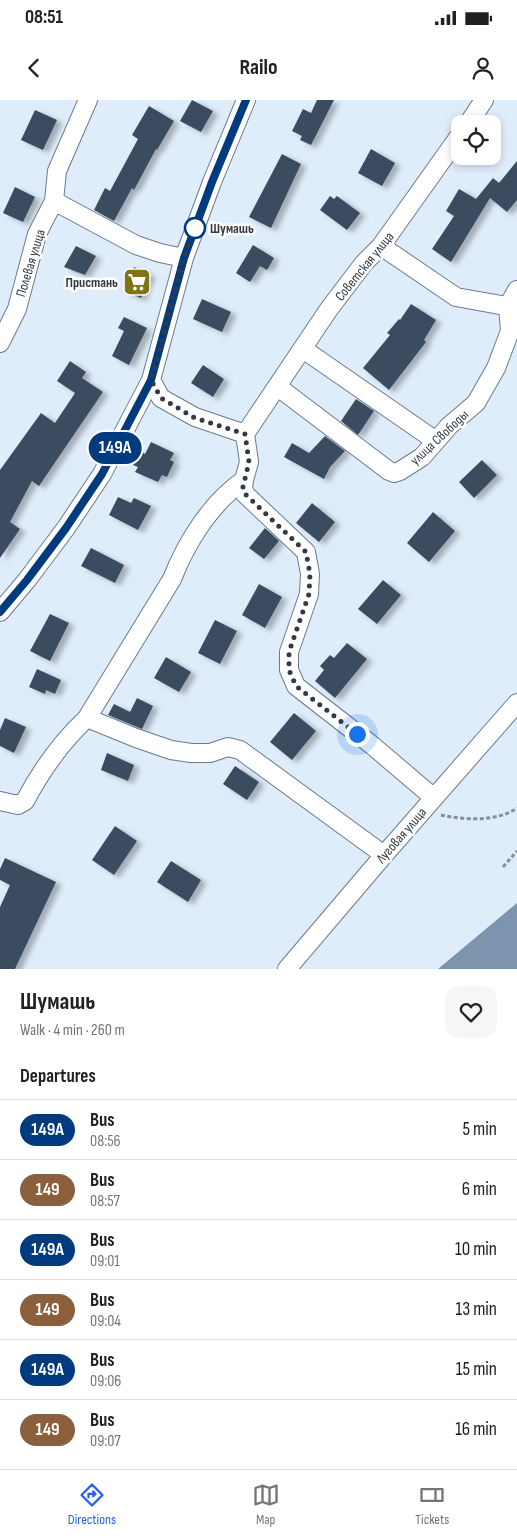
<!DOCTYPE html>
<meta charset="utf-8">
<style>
body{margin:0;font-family:"Sofia Sans Condensed",sans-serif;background:#f6f6f6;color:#202124;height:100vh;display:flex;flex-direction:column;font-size:19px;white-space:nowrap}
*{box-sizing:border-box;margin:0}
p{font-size:16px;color:#757577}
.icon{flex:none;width:28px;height:28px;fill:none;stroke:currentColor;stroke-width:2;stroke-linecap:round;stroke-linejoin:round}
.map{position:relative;height:869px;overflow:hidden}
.sheet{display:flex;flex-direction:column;background:#fff;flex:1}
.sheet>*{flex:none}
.badge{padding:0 10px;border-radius:16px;font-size:18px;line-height:32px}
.tools{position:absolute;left:451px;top:15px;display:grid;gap:10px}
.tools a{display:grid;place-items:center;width:50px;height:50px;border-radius:10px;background:#fff;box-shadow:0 2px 8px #0003;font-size:25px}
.you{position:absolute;width:25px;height:25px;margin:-12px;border:4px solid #fff;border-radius:50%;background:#1a73e8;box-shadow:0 0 0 8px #1a73e833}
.map>.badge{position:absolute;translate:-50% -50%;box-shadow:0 0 0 2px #fff}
h2{padding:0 20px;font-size:19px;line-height:45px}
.round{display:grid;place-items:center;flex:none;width:52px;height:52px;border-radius:15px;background:#f6f6f6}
.head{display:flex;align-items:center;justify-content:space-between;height:85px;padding:0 20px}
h1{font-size:24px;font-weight:700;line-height:38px}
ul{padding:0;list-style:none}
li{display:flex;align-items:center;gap:15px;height:60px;padding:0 20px;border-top:1px solid #e0e0e0}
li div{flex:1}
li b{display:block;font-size:19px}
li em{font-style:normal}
li .badge{min-width:55px;font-weight:700;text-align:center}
.status{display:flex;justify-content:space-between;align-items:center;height:35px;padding:0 25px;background:#fff;direction:ltr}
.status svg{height:14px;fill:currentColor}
header{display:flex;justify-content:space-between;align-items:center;height:65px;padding:0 20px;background:#fff;font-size:22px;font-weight:700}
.menu{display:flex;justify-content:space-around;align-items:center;height:70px;border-top:1px solid #e0e0e0;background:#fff;font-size:14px;color:#757577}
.menu a{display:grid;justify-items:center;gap:2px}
.menu .active{color:#2563eb}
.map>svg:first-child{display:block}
</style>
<div class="status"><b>08:51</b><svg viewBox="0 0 49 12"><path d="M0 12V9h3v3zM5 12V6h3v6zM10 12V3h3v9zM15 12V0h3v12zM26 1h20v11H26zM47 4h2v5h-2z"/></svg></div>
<header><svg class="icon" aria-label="back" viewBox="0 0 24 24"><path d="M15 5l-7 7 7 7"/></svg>Railo<svg class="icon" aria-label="person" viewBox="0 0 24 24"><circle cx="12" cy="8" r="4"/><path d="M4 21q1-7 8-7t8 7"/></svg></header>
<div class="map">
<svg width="517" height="869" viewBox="0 0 517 869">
<defs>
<filter id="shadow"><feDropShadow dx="5.5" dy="3" stdDeviation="2.5" flood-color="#0004"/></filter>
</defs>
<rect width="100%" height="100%" fill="#dfecfa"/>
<!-- water -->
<path fill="#7d94af" d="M517,803V869H438Z"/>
<!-- building -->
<path fill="#3b4c60" filter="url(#shadow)" d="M192,0L213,11L201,32L180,21Z
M317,0H334L311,45L300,40L302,36L292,31L303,9L311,13Z
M149,6L174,21L157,50L156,49L134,90L132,88L114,121L94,110L105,88L110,91L138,39L132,35Z
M35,10L57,20L43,50L21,40Z
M371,49L395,63L382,86L358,73Z
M282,54L301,64L271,128L249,117Z
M517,61V100L507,112L490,98L451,162L432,149L454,116L446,111L459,89L476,99L493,78L499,83Z
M15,87L35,97L23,122L3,113Z
M330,96L334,99L337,96L360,113L347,130L320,110Z
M253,145L274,158L267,170L260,166L250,182L236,173Z
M76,146L96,156L85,175L64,167Z
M134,167L150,174L141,198L124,191Z
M202,199L231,212L222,232L193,219Z
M411,204L436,220L424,240L426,242L389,290L363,268L390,235L387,233L399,219L400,220Z
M124,217L147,228L129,265L112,256L124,231L118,228Z
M70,261L86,272L82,278L103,292L39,386L32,381L10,422L20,429L0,458V370L41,313L55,323L75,293L57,281Z
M203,265L224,279L213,297L191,283Z
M356,299L374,311L358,335L341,321Z
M325,336L345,351L330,367L324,379L284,357L292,343L309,353Z
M151,342L174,353L170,360L174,362L167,377L162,375L158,382L135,372L138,367L133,365L140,351L145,354Z
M482,360L497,375L474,398L459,382Z
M118,397L131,403L134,398L151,406L138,430L109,415Z
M312,403L335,422L319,442L296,423Z
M433,412L455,431L429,462L407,443Z
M265,428L279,441L264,459L249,448Z
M91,448L124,465L115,483L81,466Z
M383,480L401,495L377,524L358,509Z
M259,484L282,497L265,528L242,515Z
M50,514L69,523L50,561L30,551Z
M215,520L237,531L220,564L198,553Z
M347,543L367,559L335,598L315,581L324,570L320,566L330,555L334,558Z
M166,557L191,572L179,592L154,578Z
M37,569L61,580L55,594L46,590L45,594L29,587Z
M137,598L153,606L142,629L108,615L114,604L130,612Z
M294,613L316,631L292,660L270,642Z
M5,618L26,627L14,653L0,646V630Z
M107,653L134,665L128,681L101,670Z
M235,666L259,682L247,700L223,684Z
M115,726L137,741L114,775L92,760Z
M5,758L56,782L15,869H0V807L10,785L0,780V769Z
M171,761L201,780L188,802L157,782Z"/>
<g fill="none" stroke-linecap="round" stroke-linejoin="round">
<!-- street casing -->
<g stroke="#697b90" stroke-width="20">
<path id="street" d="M468,24L484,0
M54,101L136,145L160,153L184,158
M381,146L456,197L517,208
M0,243L17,209L37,134L54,101L57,71L88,0
M303,249L436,341
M151,280L161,298L195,317L245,334
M278,287L389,371L394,373L400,371L422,357L449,326L476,303L496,268L510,231L508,206L517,190
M244,380L243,387L245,394L306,452L310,474L309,494L289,552V570L296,586L373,646L434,698
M0,512L27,480L66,428L102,374L151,280L184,158L212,82L246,0
M87,618L172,479C187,441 211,403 244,380L249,362L245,334L329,209L364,163L381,146L460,35
M0,701L18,705L25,701C42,669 60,643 87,618L136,638L171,650L191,653H210L228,647L240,650L384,755
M287,869L384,755L517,603"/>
</g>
<!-- path -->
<path stroke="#858f9b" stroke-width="3" stroke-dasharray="4 2.5" stroke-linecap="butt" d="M441,715C463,720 498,722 517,708
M503,767L517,751"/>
<!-- street -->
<use href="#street" stroke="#fff" stroke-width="18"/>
</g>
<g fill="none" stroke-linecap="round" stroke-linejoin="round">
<!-- line casing -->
<g stroke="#fff" stroke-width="11">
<path id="line" d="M0,512L27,480L66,428L102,374L151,280L184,158L212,82L246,0"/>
</g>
<!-- line -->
<use href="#line" stroke="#003b80" stroke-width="8"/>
<!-- walk -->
<path stroke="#323a43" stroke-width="5" stroke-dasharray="0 9" d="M195,128L196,124L184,158L151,280L161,298L195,318L245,334L249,362L243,387L245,394L306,452L310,474L309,494L289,552V570L296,586L357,634"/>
</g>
<!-- icons -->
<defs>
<g id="supermarket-square" transform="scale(1.4375)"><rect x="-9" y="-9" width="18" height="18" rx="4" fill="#7f7416" stroke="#fff"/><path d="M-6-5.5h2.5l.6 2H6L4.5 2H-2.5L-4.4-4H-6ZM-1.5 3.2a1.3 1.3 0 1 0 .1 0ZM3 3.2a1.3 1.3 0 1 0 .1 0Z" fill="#fff"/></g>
</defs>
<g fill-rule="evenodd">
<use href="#supermarket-square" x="137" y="182"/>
</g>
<!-- markers -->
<circle fill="#fff" stroke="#003b80" stroke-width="2.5" cx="195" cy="128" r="10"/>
<g text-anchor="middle" stroke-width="5" stroke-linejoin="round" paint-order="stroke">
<!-- stop labels -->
<g font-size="14" font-weight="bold" fill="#323a43" stroke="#fff" text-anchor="start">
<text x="210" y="133">Шумашь</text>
</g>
<!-- street labels -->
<g font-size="14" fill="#323a43" stroke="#fff">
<text transform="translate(30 163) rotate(-73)" y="5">Полевая улица</text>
<text transform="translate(364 166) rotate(-51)" y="5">Советская улица</text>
<text transform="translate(439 337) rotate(-43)" y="5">улица Свободы</text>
<text transform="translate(401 735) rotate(-49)" y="5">Луговая улица</text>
</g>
<!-- poi labels -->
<g font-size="14" font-weight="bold" fill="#323a43" stroke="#fff" text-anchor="end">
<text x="118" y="187">Пристань</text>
</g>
</g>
</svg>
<div class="tools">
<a><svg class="icon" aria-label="locate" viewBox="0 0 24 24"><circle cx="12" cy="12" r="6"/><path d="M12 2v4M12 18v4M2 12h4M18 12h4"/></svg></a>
</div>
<div class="you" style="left:357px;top:634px"></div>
<b class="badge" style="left:115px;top:348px;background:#003b80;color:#fff">149А</b>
</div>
<section class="sheet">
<div class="head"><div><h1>Шумашь</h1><p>Walk · 4 min · 260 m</p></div><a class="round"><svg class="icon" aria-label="heart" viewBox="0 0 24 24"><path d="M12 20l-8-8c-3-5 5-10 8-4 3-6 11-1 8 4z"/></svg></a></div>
<h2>Departures</h2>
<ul>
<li><span class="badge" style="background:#003b80;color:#fff">149А</span><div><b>Bus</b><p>08:56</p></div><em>5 min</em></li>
<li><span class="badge" style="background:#8b5e3c;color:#fff">149</span><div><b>Bus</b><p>08:57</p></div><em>6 min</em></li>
<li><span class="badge" style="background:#003b80;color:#fff">149А</span><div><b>Bus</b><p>09:01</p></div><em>10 min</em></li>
<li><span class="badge" style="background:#8b5e3c;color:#fff">149</span><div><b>Bus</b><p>09:04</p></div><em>13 min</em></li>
<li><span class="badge" style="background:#003b80;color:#fff">149А</span><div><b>Bus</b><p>09:06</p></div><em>15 min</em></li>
<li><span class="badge" style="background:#8b5e3c;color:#fff">149</span><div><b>Bus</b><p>09:07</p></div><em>16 min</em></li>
</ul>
</section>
<nav class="menu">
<a class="active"><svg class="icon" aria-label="directions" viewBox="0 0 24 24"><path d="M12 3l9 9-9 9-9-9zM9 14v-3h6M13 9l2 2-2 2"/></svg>Directions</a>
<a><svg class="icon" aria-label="map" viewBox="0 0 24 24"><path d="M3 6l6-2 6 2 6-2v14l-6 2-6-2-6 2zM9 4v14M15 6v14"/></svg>Map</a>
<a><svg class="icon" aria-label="tickets" viewBox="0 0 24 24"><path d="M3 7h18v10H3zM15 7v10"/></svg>Tickets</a>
</nav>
